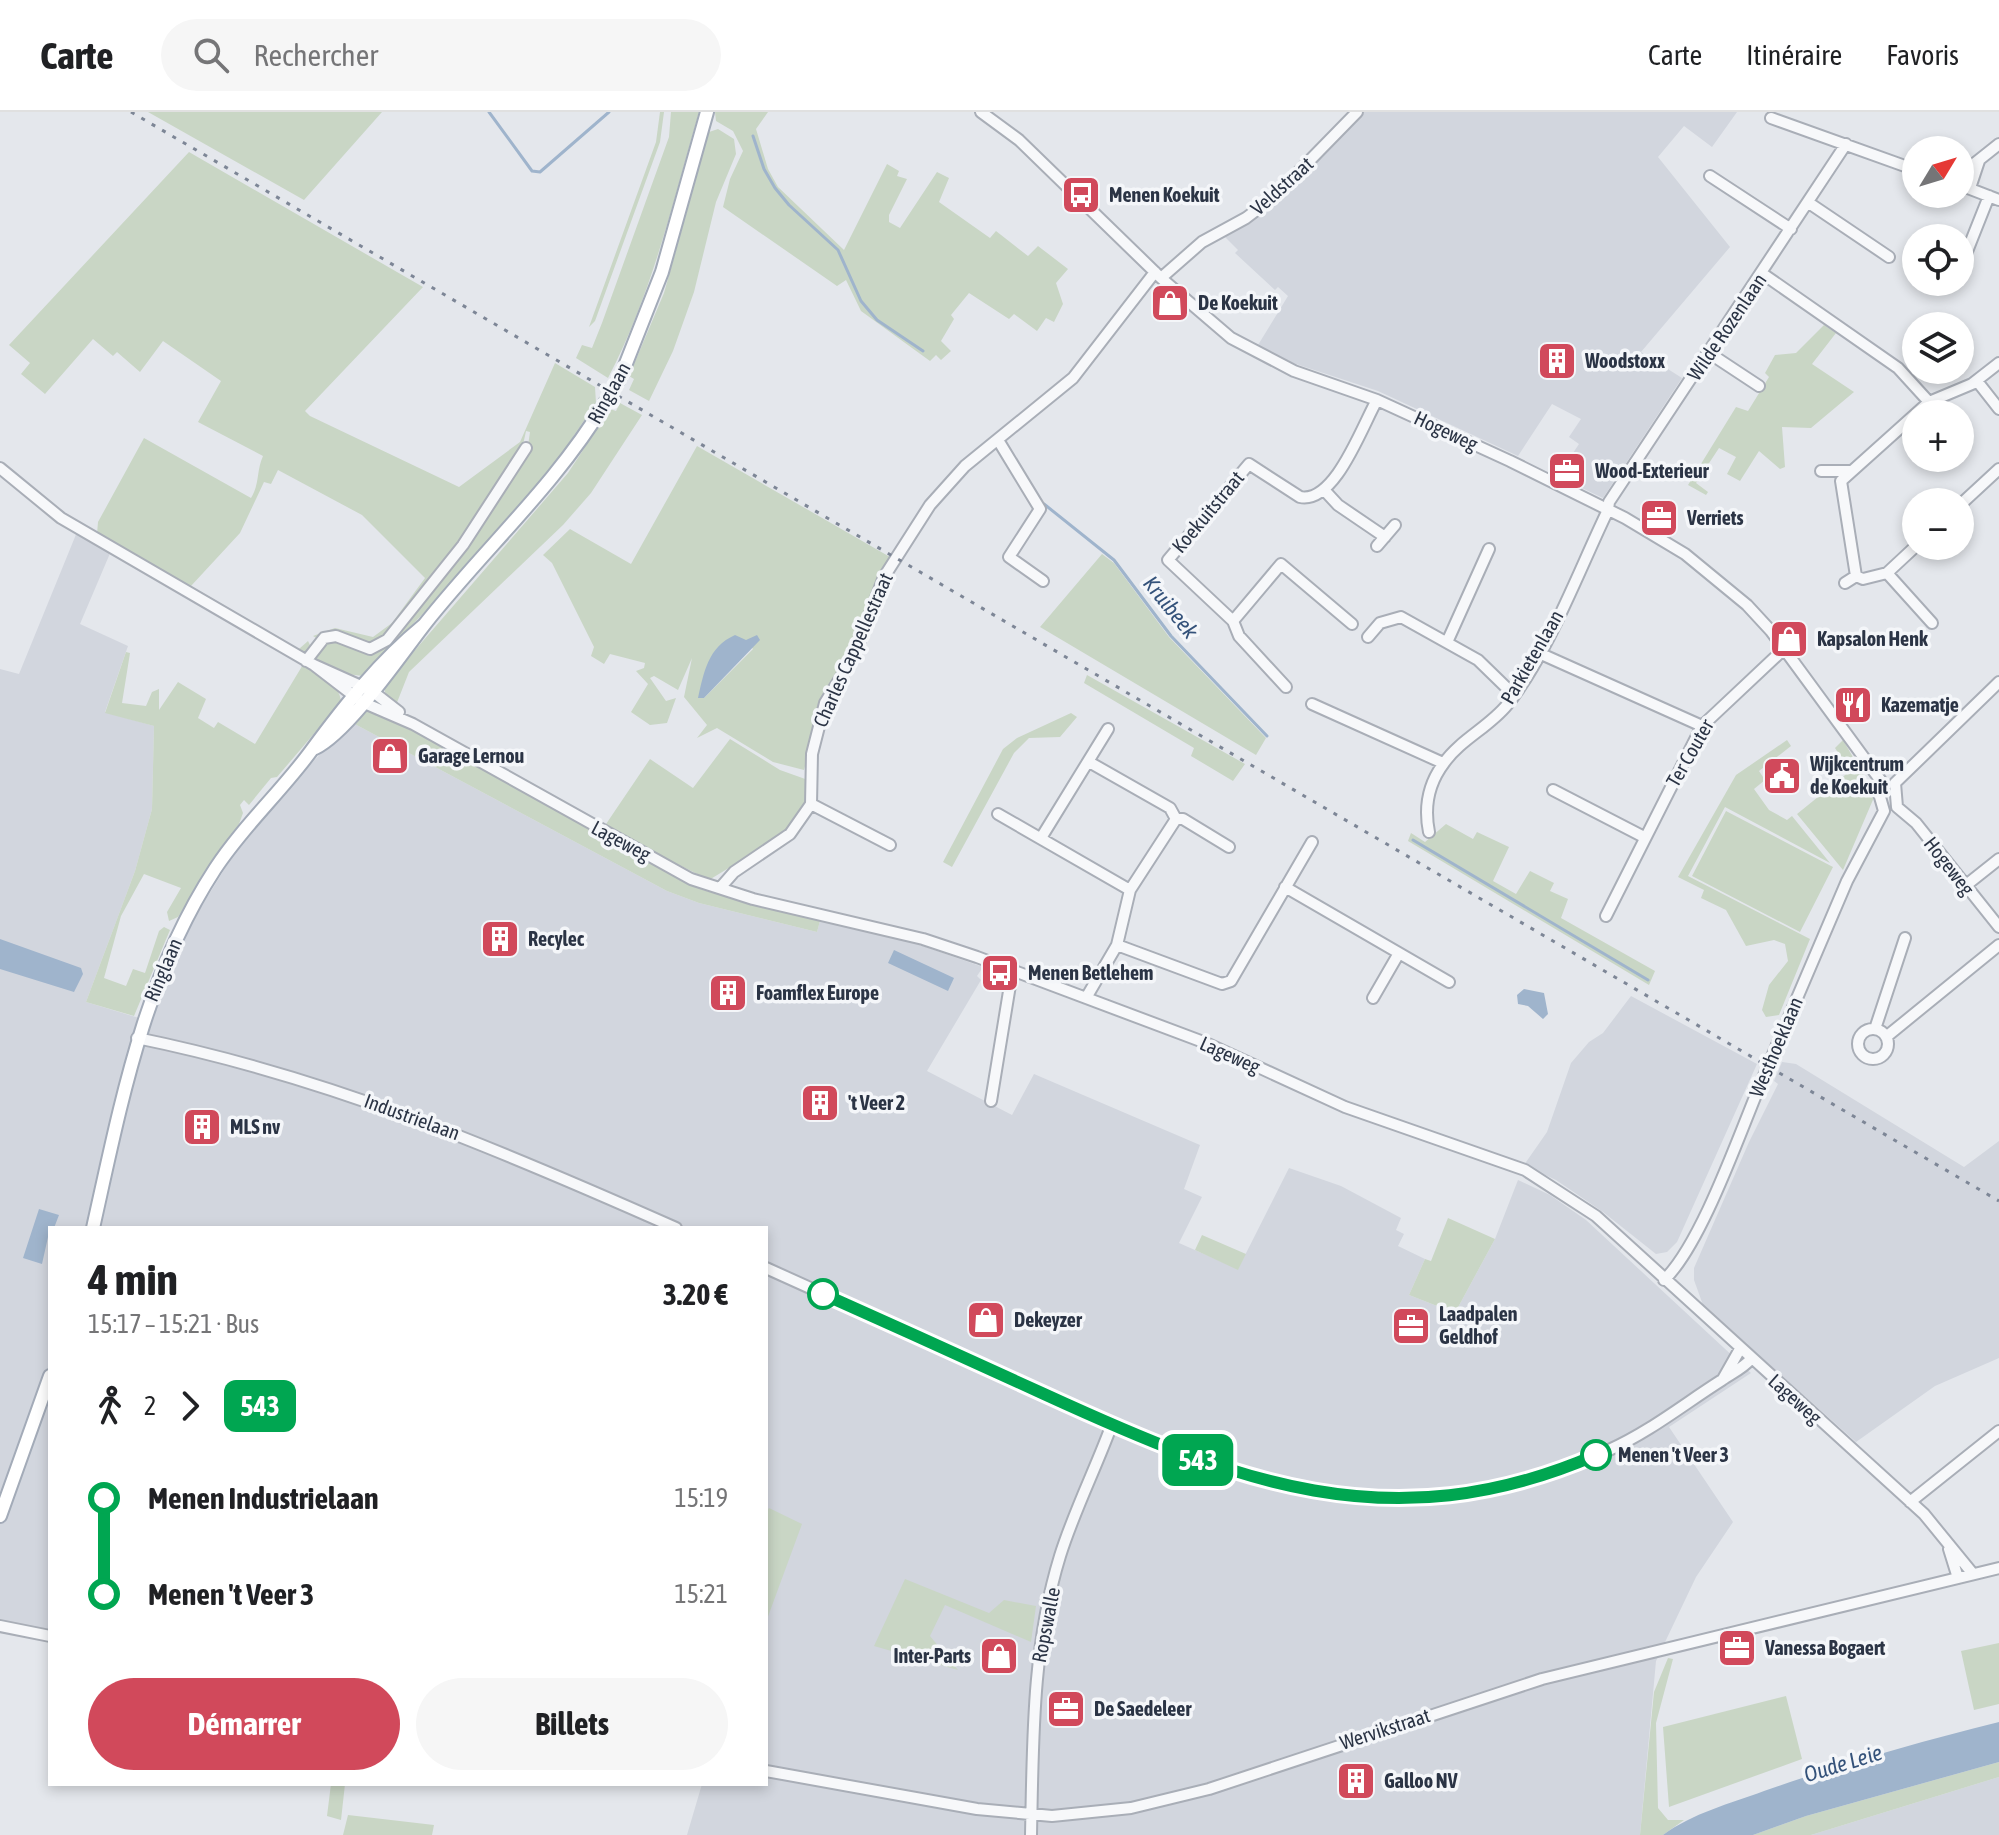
<!DOCTYPE html>
<html lang="fr">
<meta charset="utf-8">
<style>
body{margin:0;font-family:"Asap Condensed",sans-serif;background:#f6f6f6;color:#202124;height:100vh;display:flex;flex-direction:column;font-size:30px;white-space:nowrap}
*{box-sizing:border-box;margin:0}
p{font-size:26px;color:#757577}
.icon{flex:none;width:44px;height:44px;fill:none;stroke:currentColor;stroke-width:2;stroke-linecap:round;stroke-linejoin:round}
.map{position:relative;flex:1;overflow:hidden}
.side{position:absolute;left:48px;top:1114px;width:720px;height:560px;display:flex;flex-direction:column;background:#fff;border-radius:0px;box-shadow:0 4px 12px #0003}
.side>*{flex:none}
.badge{padding:0 16px;border-radius:12px;font-size:28px;line-height:52px}
.needle{width:52px;rotate:52deg}
.tools{position:absolute;left:1902px;top:24px;display:grid;gap:16px}
.tools a{display:grid;place-items:center;width:72px;height:72px;border-radius:50%;background:#fff;box-shadow:0 4px 12px #0003;font-size:40px}
.map>.badge{position:absolute;translate:-50% -50%;box-shadow:0 0 0 4px #fff}
.legs{display:flex;align-items:center;gap:12px;height:88px;padding:0 40px;font-size:26px}
.legs p{margin-inline-start:auto}
.headline{display:flex;align-items:center;justify-content:space-between;height:136px;padding:0 40px}
h1{font-size:44px;font-weight:700;line-height:60px}
.cta{display:flex;gap:16px;margin-top:auto;padding:16px 40px}
.cta a{flex:1;height:92px;border-radius:48px;background:#d1495b;color:#fff;font-size:32px;font-weight:700;line-height:92px;text-align:center}
.cta a+a{background:#f6f6f6;color:#202124}
ul{padding:0 40px;list-style:none}
li{display:flex;align-items:center;gap:28px;height:96px;font-size:30px}
li i{display:grid;place-items:center;width:12px;height:100%;margin:0 10px;background:currentColor}
li i::after{content:'';width:20px;height:20px;margin:-10px;border:6px solid;border-radius:50%;background:#fff}
li p{margin-inline-start:auto}
li:first-child i{background:linear-gradient(#0000 50%,currentColor 0)}
li:last-child i{background:linear-gradient(currentColor 50%,#0000 0)}
header{display:flex;align-items:center;gap:48px;box-sizing:border-box;height:112px;padding:0 40px;background:#fff;border-bottom:2px solid #e0e0e0}
header strong{font-size:38px}
nav{display:flex;gap:44px;margin-inline-start:auto;font-size:28px}
.search{width:560px;height:72px;background:#f6f6f6;display:flex;align-items:center;gap:20px;box-sizing:border-box;padding:0 28px;border-radius:44px;color:#757577;font-size:30px}
.map>svg:first-child{display:block}
</style>
<header>
<strong>Carte</strong>
<div class="search"><svg class="icon" aria-label="search" viewBox="0 0 24 24"><circle cx="10" cy="10" r="6"/><path d="M15 15l6 6"/></svg>Rechercher</div>
<nav><a>Carte</a><a>Itinéraire</a><a>Favoris</a></nav>
</header>
<div class="map">
<svg width="1999" height="1723" viewBox="0 0 1999 1723">
<rect width="100%" height="100%" fill="#e4e7ec"/>
<!-- built -->
<path fill="#d2d6de" d="M1362,0H1737L1712,35L1684,14L1658,45L1730,135L1641,240L1682,266L1603,386L1567,369L1579,350L1573,341L1579,332L1569,325L1581,307L1552,292L1518,344L1378,279L1293,251L1258,233L1288,184L1278,175L1275,178L1235,141L1238,138L1222,122L1249,108Z
M77,420L111,439L80,512L128,534L105,600L154,614L152,697L135,759L86,890L149,909L187,818L235,740L285,679L351,610L667,779L699,791L817,820L820,809L914,831L983,855L977,864L981,868L927,959L1012,1003L1034,962L1200,1033L1184,1077L1202,1085L1179,1131L1238,1157L1289,1056L1341,1074L1401,1106L1396,1118L1404,1122L1398,1134L1425,1147L1409,1183L1455,1201L1495,1127L1518,1068L1550,1083L1586,1108L1751,1261L1669,1315L1733,1410L1696,1465L1656,1549L1640,1723H687L702,1672H766V1116H50V1519L0,1510V557L19,562Z
M1631,884L1757,952L1677,1130L1667,1140L1656,1142L1603,1100L1556,1068L1524,1053L1547,1020L1571,951L1589,930L1603,921Z
M1782,950L1796,952L1964,1055L1999,1029V1246L1935,1274L1856,1330L1703,1193L1694,1168V1156L1749,1030L1778,972L1774,969Z
M1999,1665V1723H1811Z"/>
<!-- green -->
<path fill="#c9d6c5" fill-rule="evenodd" d="M148,0H382L304,88Z
M660,0H664L660,30L595,209L589,215L656,30Z
M671,0H699C673,90 652,182 608,266L576,246L582,233L592,236L602,211L669,25Z
M715,0H768L756,17L768,57L778,75L844,138L887,52L899,59L897,64L907,67L889,103V110L900,116L937,60L949,66L939,90L990,126L996,119L1028,144L1038,134L1068,157L1056,171L1063,192L1054,210L1046,206L1037,219L1014,202L1009,207L969,181L951,203L954,207L941,229L951,239L941,248L936,243L930,249L861,199L846,168L837,174L723,95L730,67L743,39L733,19L716,9Z
M718,17L734,27L736,42L716,90L694,180L673,239L649,289L629,278L634,267L629,264L664,181L709,20Z
M189,40L423,175L305,299L310,304L459,375L520,330L555,251L595,275L596,291L556,350L441,483L363,564L339,561L314,548C313,535 323,529 335,526C368,533 369,550 399,520L527,341L530,320L526,319C524,329 522,338 517,348C502,375 402,518 381,529C365,538 351,525 335,522L318,527L313,524L335,516L373,525L392,511L425,466L362,403L278,358L271,372L264,370L240,421L191,474L299,537L308,529L311,535L305,542L97,422L98,410L144,326L251,386C260,371 256,360 263,344L198,310L221,269L163,229L140,260L117,240L113,244L93,227L45,282L21,262L30,251L9,233Z
M1824,213L1836,221L1812,252L1854,280L1811,316L1782,315L1785,355L1780,357L1759,339L1740,369L1727,362L1736,345L1719,336L1696,371L1708,380L1706,383L1688,373L1736,295L1748,299L1769,265L1765,261L1775,243L1796,241Z
M620,291L642,303L591,381L563,413L409,560L396,593L386,585L384,574L568,361L610,297L616,299Z
M697,334L890,445L865,497L854,532L821,592L804,658L773,650L717,616L697,626L707,613L684,585L692,546L678,578L654,564L650,566L666,589L676,586L667,611L650,613L631,600L648,572L636,559L644,556L645,551L610,542L604,552L591,544L594,535L552,451L543,443L570,417L631,452ZM746,528L753,537L704,586H699L703,567Z
M1102,442L1114,451L1169,525L1266,626L1256,643L1040,515Z
M126,540L130,541L122,591L146,594L152,580L159,577V598L178,570L206,587L198,606L214,616L218,610L255,632L304,551C318,561 340,571 341,590L277,665L271,666L249,693L244,688L240,693L243,701L239,712L178,805L169,809L167,800L181,776L144,762L121,804L104,866L126,874L133,857L145,861L159,819L164,815L170,818L134,904L86,890L135,759L152,697L154,614L105,601Z
M1087,563L1245,652L1233,669L1191,644L1194,636L1084,571Z
M369,595L703,778L820,809L817,820L699,791L667,779L351,610L362,596Z
M1071,601L1077,605L1060,625L1029,626L1014,641L952,755L943,750L1003,637L1017,626Z
M730,627L780,658L808,668L806,694L786,721L709,768L604,715L650,647L693,676Z
M1787,628L1791,634L1759,659L1765,668L1754,677L1769,698L1787,708L1792,704L1830,751L1725,695L1688,764L1810,827L1779,903L1766,905L1762,898L1769,873L1788,849L1785,832L1774,828L1746,834L1726,798L1701,786L1704,778L1678,765L1736,663Z
M1843,628L1875,683L1843,758L1797,702L1850,659L1835,636Z
M1726,699L1833,755L1800,820L1692,764Z
M1446,712L1473,727L1477,720L1509,735L1493,769L1516,782L1530,759L1554,771L1550,779L1568,787L1561,806L1655,859L1649,873L1408,729L1411,721L1425,730Z
M1448,1106L1495,1127L1455,1201L1409,1183L1425,1147L1431,1149Z
M1202,1123L1246,1142L1238,1158L1195,1138Z
M769,1396L802,1412L766,1510V1400Z
M905,1467L989,1501L1004,1488L1036,1494L1031,1530L945,1493L930,1524L958,1558L874,1534Z
M1999,1531V1592L1974,1598L1961,1539Z
M1668,1546L1673,1547L1656,1611L1658,1696L1668,1708H1684L1663,1723H1640L1654,1580Z
M1786,1584L1802,1647L1669,1695L1663,1615Z
M1999,1650V1665L1811,1723H1753L1806,1704Z
M331,1672H345L341,1708L327,1704Z
M348,1703L434,1713L432,1723H343Z"/>
<!-- water -->
<path fill="#9fb4cc" d="M735,523L746,528L757,523L760,528L704,586H698C704,560 708,535 735,523Z
M0,827L81,856L83,862L74,880L0,857Z
M894,838L954,866L948,879L888,851Z
M1524,877L1544,881L1548,902L1543,907L1528,894L1518,892L1517,883Z
M39,1097L59,1103L54,1116H50L42,1152L23,1146Z
M1999,1610V1650L1806,1704L1753,1723H1663C1693,1701 1729,1692 1764,1679C1841,1652 1919,1630 1999,1610Z"/>
<g fill="none" stroke-linecap="round" stroke-linejoin="round">
<!-- stream -->
<path stroke="#9fb4cc" stroke-width="3" d="M489,0L532,59L540,60L609,0
M753,24L764,57L775,76L789,93L838,138L861,189L877,208L923,239
M1044,392L1114,448L1171,524L1267,624
M1413,728L1648,868"/>
<!-- minor casing -->
<g stroke="#a9aeb7" stroke-width="14">
<path id="minor" d="M981,0L1019,28L1161,166L1231,226L1294,259L1377,288L1510,349L1625,406L1685,442L1747,493L1771,519L1881,669
M1771,6L1916,58
M1960,63L1999,32
M1710,64L1791,117
M1960,73L1999,88
M1970,76L1979,49
M1809,91L1889,145
M1960,157L1989,84
M1763,162L1898,256L1929,290
M1161,166L1202,130L1246,106L1275,84L1357,0
M1709,241L1759,274
M1977,269L1999,297
M998,328L1040,397L1009,445L1043,469
M0,356L61,406L314,553L372,579L399,600
M1821,359H1850
M1326,380L1338,393L1385,425
M1960,393L1999,357
M1377,434L1395,413
M1887,461L1916,434
M1845,471L1856,464
M1233,509L1239,524L1286,575
M1932,511L1887,461L1863,467L1856,464L1841,369L1929,290L1972,272L1999,251
M1352,512L1281,452L1233,509L1168,448L1249,352L1300,385C1335,392 1362,314 1377,288
M1368,525L1380,511L1401,505L1478,548L1514,583
M1448,528L1489,437
M1539,541L1702,614
M306,549L324,526L336,524L370,537L387,528L463,433L526,336
M314,553L362,590L413,612L691,767L753,787L923,827L977,845L1206,931L1345,995L1525,1058L1596,1104L1924,1402L1973,1462
M1312,592L1443,651
M1089,650L1170,696L1176,707
M1881,669L1878,678L1884,699
M1895,671L1999,570
M1895,671L1897,695
M1553,678L1644,725
M811,692L890,733
M1897,695L1916,711L1999,815
M998,702L1130,778
M1429,720C1424,695 1428,672 1444,651C1460,628 1489,615 1507,593C1548,542 1579,458 1608,398L1609,390L1846,32
M1041,726L1108,617
M1965,774L1999,747
M1285,775L1449,870
M720,776L734,760L790,722L811,692L812,642L825,591L854,544L884,465L930,393L965,354L1073,266L1155,160
M1606,804L1702,614L1785,536
M1117,833L1222,872L1231,869L1312,730
M1086,886L1117,833L1130,778L1176,707H1183L1229,735
M1373,886L1399,841
M1875,917L1905,826
M1858 932a15 15 0 1 1 30 0a15 15 0 1 1-30 0Z
M1886,925L1999,833
M137,926C329,965 498,1037 676,1116
M1777,933L1847,769L1884,699
M991,989L1012,861
M766,1156C853,1195 939,1234 1025,1273C1230,1367 1388,1438 1609,1338C1651,1319 1684,1292 1722,1268C1732,1261 1742,1257 1751,1247
M1664,1168C1701,1133 1739,1023 1760,973
M1723,1267L1740,1237
M1910,1390L1999,1319
M1949,1437L1958,1466
M0,1514L50,1524
M766,1659L977,1697L1052,1704L1131,1696L1209,1677L1542,1567L1999,1456
M1031,1723C1033,1628 1032,1535 1060,1444C1074,1399 1096,1356 1112,1312"/>
</g>
<!-- major casing -->
<g stroke="#a3abb8" stroke-width="16">
<path id="major" d="M621,264L662,160L707,0
M315,636C348,620 400,544 424,513C484,437 555,374 605,291
M93,1116C121,991 144,866 215,757C243,714 281,680 311,639C345,593 379,550 424,513
M0,1404L50,1264"/>
</g>
<!-- minor -->
<use href="#minor" stroke="#f7f8fa" stroke-width="10"/>
<!-- major -->
<use href="#major" stroke="#fff" stroke-width="12"/>
<!-- rail -->
<path stroke="#7d8696" stroke-width="3" stroke-dasharray="4 8" stroke-linecap="butt" d="M131,0L1999,1089"/>
<!-- minor-bridge casing -->
<g stroke="#a9aeb7" stroke-width="14" stroke-linecap="butt">
<path id="minor-bridge" d="M1760,973L1777,933"/>
</g>
<!-- major-bridge casing -->
<g stroke="#a3abb8" stroke-width="16" stroke-linecap="butt">
<path id="major-bridge" d="M605,291L621,264"/>
</g>
<!-- minor-bridge -->
<use href="#minor-bridge" stroke="#f7f8fa" stroke-width="10"/>
<!-- major-bridge -->
<use href="#major-bridge" stroke="#fff" stroke-width="12"/>
</g>
<g fill="none" stroke-linecap="round" stroke-linejoin="round">
<!-- line-1 casing -->
<g stroke="#fff" stroke-width="18">
<path id="line-1" d="M823,1182C897,1215 970,1248 1044,1282C1234,1369 1390,1432 1596,1343"/>
</g>
<!-- line-1 -->
<use href="#line-1" stroke="#00a651" stroke-width="12"/>
</g>
<!-- icons -->
<defs>
<g id="bus-square" transform="scale(2)"><rect x="-9" y="-9" width="18" height="18" rx="4" fill="#d1495b" stroke="#f4f6f9"/><path d="M-5-6H5V4H4V6H2V4H-2V6H-4V4H-5ZM-3.5-4V0h7V-4ZM-3.5 1.2v1.5H-2V1.2ZM2 1.2v1.5H3.5V1.2Z" fill="#fff"/></g>
<g id="shop-square" transform="scale(2)"><rect x="-9" y="-9" width="18" height="18" rx="4" fill="#d1495b" stroke="#f4f6f9"/><path d="M-5-2.5h2.3a2.7 3.5 0 0 1 5.4 0H5L5.5 6h-11ZM-1.5-2.5h3a1.5 2.3 0 0 0-3 0Z" fill="#fff"/></g>
<g id="building-square" transform="scale(2)"><rect x="-9" y="-9" width="18" height="18" rx="4" fill="#d1495b" stroke="#f4f6f9"/><path d="M-4-6H4V6H1V3H-1V6H-4ZM-2.5-4.3h1.7v1.8h-1.7ZM.8-4.3h1.7v1.8H.8ZM-2.5-1h1.7V.8h-1.7ZM.8-1h1.7V.8H.8Z" fill="#fff"/></g>
<g id="office-square" transform="scale(2)"><rect x="-9" y="-9" width="18" height="18" rx="4" fill="#d1495b" stroke="#f4f6f9"/><path d="M-6-3h4V-5.5h4V-3h4V5H-6ZM-1-4.5V-3h2v-1.5ZM-6 0V1H6V0Z" fill="#fff"/></g>
<g id="restaurant-square" transform="scale(2)"><rect x="-9" y="-9" width="18" height="18" rx="4" fill="#d1495b" stroke="#f4f6f9"/><path d="M-5-6h1v4h1v-4h1v4h1v-4h1v5L-1.5 .5V6h-2V.5L-5-1ZM5-6V6H3V1.5H1.5Q1.5-4 5-6Z" fill="#fff"/></g>
<g id="civic-square" transform="scale(2)"><rect x="-9" y="-9" width="18" height="18" rx="4" fill="#d1495b" stroke="#f4f6f9"/><path d="M-.6-6.5H3V-4.5H.6V-3L4-1V1h2V6H-6V1h2V-1L-.6-3ZM-1.2 2.5V6h2.4V2.5Z" fill="#fff"/></g>
</defs>
<g fill-rule="evenodd">
<use href="#bus-square" x="1081" y="83"/>
<use href="#shop-square" x="1170" y="191"/>
<use href="#building-square" x="1557" y="249"/>
<use href="#office-square" x="1567" y="359"/>
<use href="#office-square" x="1659" y="406"/>
<use href="#shop-square" x="1789" y="527"/>
<use href="#restaurant-square" x="1853" y="593"/>
<use href="#shop-square" x="390" y="644"/>
<use href="#civic-square" x="1782" y="664"/>
<use href="#building-square" x="500" y="827"/>
<use href="#bus-square" x="1000" y="861"/>
<use href="#building-square" x="728" y="881"/>
<use href="#building-square" x="820" y="991"/>
<use href="#building-square" x="202" y="1015"/>
<use href="#shop-square" x="986" y="1208"/>
<use href="#office-square" x="1411" y="1214"/>
<use href="#office-square" x="1737" y="1536"/>
<use href="#shop-square" x="999" y="1544"/>
<use href="#office-square" x="1066" y="1597"/>
<use href="#building-square" x="1356" y="1669"/>
</g>
<!-- markers -->
<g fill="#fff" stroke="#00a651" stroke-width="4">
<circle cx="823" cy="1182" r="14"/>
<circle cx="1596" cy="1343" r="14"/>
</g>
<g text-anchor="middle" stroke-width="7" stroke-linejoin="round" paint-order="stroke">
<!-- street labels -->
<g font-size="20" fill="#2b3445" stroke="#f4f6f9">
<text transform="translate(1282 74) rotate(-42)" y="7">Veldstraat</text>
<text transform="translate(1727 215) rotate(-56)" y="7">Wilde Rozenlaan</text>
<text transform="translate(609 281) rotate(-61)" y="7">Ringlaan</text>
<text transform="translate(1446 319) rotate(25)" y="7">Hogeweg</text>
<text transform="translate(1208 400) rotate(-50)" y="7">Koekuitstraat</text>
<text transform="translate(853 538) rotate(-66)" y="7">Charles Cappellestraat</text>
<text transform="translate(1532 545) rotate(-60)" y="7">Parkietenlaan</text>
<text transform="translate(1690 641) rotate(-60)" y="7">Ter Couter</text>
<text transform="translate(621 729) rotate(28)" y="7">Lageweg</text>
<text transform="translate(1949 754) rotate(52)" y="7">Hogeweg</text>
<text transform="translate(163 858) rotate(-67)" y="7">Ringlaan</text>
<text transform="translate(1776 935) rotate(-67)" y="7">Westhoeklaan</text>
<text transform="translate(1230 943) rotate(24)" y="7">Lageweg</text>
<text transform="translate(412 1005) rotate(20)" y="7">Industrielaan</text>
<text transform="translate(1795 1287) rotate(42)" y="7">Lageweg</text>
<text transform="translate(1046 1513) rotate(-79)" y="7">Ropswalle</text>
<text transform="translate(1385 1617) rotate(-18)" y="7">Wervikstraat</text>
</g>
<!-- poi labels -->
<g font-size="20" font-weight="bold" fill="#2b3445" stroke="#f4f6f9" text-anchor="start">
<text x="1109" y="90">Menen Koekuit</text>
<text x="1198" y="198">De Koekuit</text>
<text x="1585" y="256">Woodstoxx</text>
<text x="1595" y="366">Wood-Exterieur</text>
<text x="1687" y="413">Verriets</text>
<text x="1817" y="534">Kapsalon Henk</text>
<text x="1881" y="600">Kazematje</text>
<text x="418" y="651">Garage Lernou</text>
<text x="1810" y="659">Wijkcentrum<tspan x="1810" dy="23">de Koekuit</tspan></text>
<text x="528" y="834">Recylec</text>
<text x="1028" y="868">Menen Betlehem</text>
<text x="756" y="888">Foamflex Europe</text>
<text x="848" y="998">'t Veer 2</text>
<text x="230" y="1022">MLS nv</text>
<text x="1439" y="1209">Laadpalen<tspan x="1439" dy="23">Geldhof</tspan></text>
<text x="1014" y="1215">Dekeyzer</text>
<text x="1765" y="1543">Vanessa Bogaert</text>
<text x="971" y="1551" text-anchor="end">Inter-Parts</text>
<text x="1094" y="1604">De Saedeleer</text>
<text x="1384" y="1676">Galloo NV</text>
</g>
<!-- stop labels -->
<g font-size="20" font-weight="bold" fill="#2b3445" stroke="#f4f6f9" text-anchor="start">
<text x="1618" y="1350">Menen 't Veer 3</text>
</g>
<!-- water labels -->
<g font-size="22" font-style="italic" fill="#34527a" stroke="#f4f6f9">
<text transform="translate(1171 495) rotate(51)" y="8">Kruibeek</text>
<text transform="translate(1843 1651) rotate(-17)" y="8">Oude Leie</text>
</g>
</g>
</svg>
<div class="tools">
<a><svg class="needle" viewBox="-14 -14 28 28"><path d="M0-13l5 13h-10z" fill="#e53935"/><path d="M0 13l5-13h-10z" fill="#757577"/></svg></a>
<a><svg class="icon" aria-label="locate" viewBox="0 0 24 24"><circle cx="12" cy="12" r="6"/><path d="M12 2v4M12 18v4M2 12h4M18 12h4"/></svg></a>
<a><svg class="icon" aria-label="layers" viewBox="0 0 24 24"><path d="M12 4l9 5-9 5-9-5zM3 14l9 5 9-5"/></svg></a>
<a>+</a>
<a>−</a>
</div>
<b class="badge" style="left:1198px;top:1348px;background:#00a651;color:#fff">543</b>
<section class="side">
<div class="headline"><div><h1>4 min</h1><p>15:17 – 15:21 · Bus</p></div><b>3.20 €</b></div>
<div class="legs"><svg class="icon" aria-label="walk" viewBox="0 0 24 24"><circle cx="13" cy="4" r="2"/><path d="M13 8l-2 6 4 7M11 14l-3 7M7 12l3-4h3l4 4"/></svg>2<svg class="icon" aria-label="forward" viewBox="0 0 24 24"><path d="M9 5l7 7-7 7"/></svg><b class="badge" style="background:#00a651;color:#fff">543</b></div>
<ul>
<li><i style="color:#00a651"></i><b>Menen Industrielaan</b><p>15:19</p></li>
<li><i style="color:#00a651"></i><b>Menen 't Veer 3</b><p>15:21</p></li>
</ul>
<div class="cta"><a>Démarrer</a><a>Billets</a></div>
</section>
</div>
